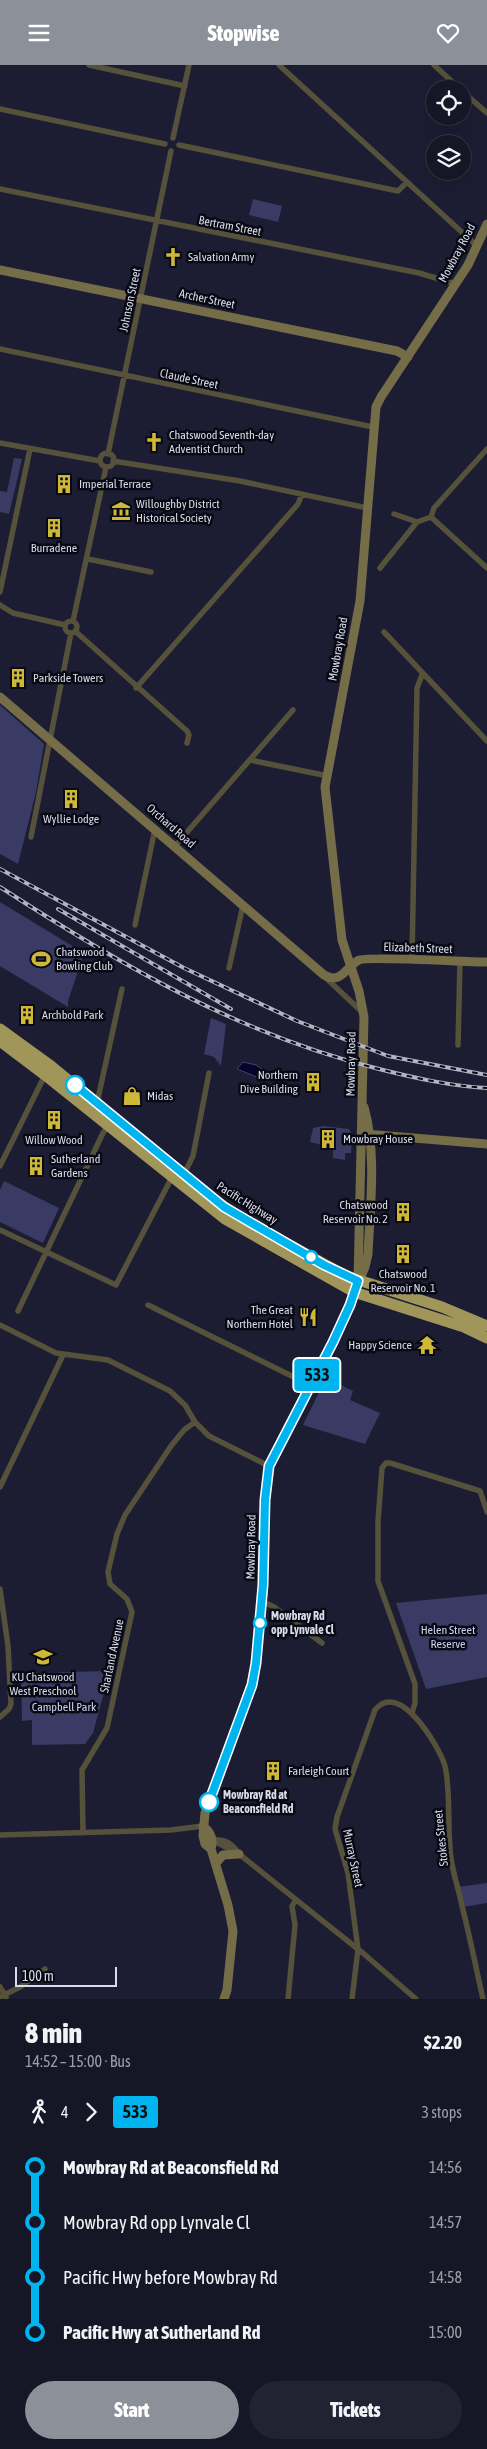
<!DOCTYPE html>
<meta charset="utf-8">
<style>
body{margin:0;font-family:"Asap Condensed",sans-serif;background:#222332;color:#f1f3f6;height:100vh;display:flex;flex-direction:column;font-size:19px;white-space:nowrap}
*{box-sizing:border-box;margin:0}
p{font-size:16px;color:#9d9fa7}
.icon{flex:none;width:28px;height:28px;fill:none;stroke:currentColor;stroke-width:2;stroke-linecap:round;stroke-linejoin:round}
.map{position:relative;height:1934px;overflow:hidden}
.side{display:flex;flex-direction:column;background:#151626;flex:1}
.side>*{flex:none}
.badge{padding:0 10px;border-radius:4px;font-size:18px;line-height:32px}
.controls{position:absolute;left:426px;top:15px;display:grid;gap:10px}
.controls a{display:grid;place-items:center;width:45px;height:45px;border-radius:50%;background:#151626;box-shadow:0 5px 20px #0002,0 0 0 1px #343543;font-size:25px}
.scale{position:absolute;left:15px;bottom:12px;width:102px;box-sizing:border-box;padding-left:5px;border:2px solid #d8dbea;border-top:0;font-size:14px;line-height:18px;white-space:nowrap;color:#d8dbea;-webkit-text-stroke:4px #080912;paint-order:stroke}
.map>.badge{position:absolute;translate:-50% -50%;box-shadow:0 0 0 2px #fff}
.legs{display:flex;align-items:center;gap:8px;height:55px;padding:0 25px;font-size:16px}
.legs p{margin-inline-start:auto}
.overview{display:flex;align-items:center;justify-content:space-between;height:85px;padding:0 25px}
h1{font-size:28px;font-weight:800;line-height:38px}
.button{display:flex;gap:10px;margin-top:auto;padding:10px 25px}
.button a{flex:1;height:58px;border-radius:30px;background:#8c9099;color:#fff;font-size:20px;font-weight:800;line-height:58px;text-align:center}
.button a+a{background:#222332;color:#f1f3f6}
ul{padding:0 25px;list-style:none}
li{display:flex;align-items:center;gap:18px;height:55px;font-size:19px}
li i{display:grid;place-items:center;width:8px;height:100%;margin:0 6px;background:currentColor}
li i::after{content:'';width:12px;height:12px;margin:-6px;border:4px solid;border-radius:50%;background:#151626}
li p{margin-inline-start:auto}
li:first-child i{background:linear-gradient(#0000 50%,currentColor 0)}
li:last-child i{background:linear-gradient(currentColor 50%,#0000 0)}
header{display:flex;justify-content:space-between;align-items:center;height:65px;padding:0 25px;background:#8c9099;color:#fff;font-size:22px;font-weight:800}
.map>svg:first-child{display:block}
</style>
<header><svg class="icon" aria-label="menu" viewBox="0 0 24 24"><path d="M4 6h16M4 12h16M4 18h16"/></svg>Stopwise<svg class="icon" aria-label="heart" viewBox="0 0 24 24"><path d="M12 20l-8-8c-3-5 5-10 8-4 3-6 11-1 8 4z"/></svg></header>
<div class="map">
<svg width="487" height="1934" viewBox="0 0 487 1934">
<rect width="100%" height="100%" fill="#1c1d33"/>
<!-- green -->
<path fill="#393b64" d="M253,134L282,141L278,157L249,150Z
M14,393L22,394L9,449L0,447V426L7,427Z
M0,640L44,679L36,727L18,799L0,789Z
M0,837L84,888L68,936V942L0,901Z
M211,953L226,959L221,1001L214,992L204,989Z
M323,1061L349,1064L352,1069L351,1088H345V1095L333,1093V1083L310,1077L313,1063Z
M4,1116L59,1143L43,1178L0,1157V1125Z
M326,1313L353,1326L350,1335L380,1348L365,1379L303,1360Z
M487,1529V1612L426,1624L396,1538Z
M110,1606L93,1668L85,1679L32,1680V1655L22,1656L21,1608Z
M487,1818V1838L463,1842L458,1822Z"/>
<!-- water -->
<path fill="#08022c" stroke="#464365" d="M243,997L256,1000L272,1011L267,1016L237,1004Z"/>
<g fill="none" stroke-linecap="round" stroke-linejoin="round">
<!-- street -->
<path stroke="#56513a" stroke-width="5.5" d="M89,0L185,21
M279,0L477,181
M434,0L460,24
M462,26L487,48
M0,44L165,79
M173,73L189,0
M179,80L398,126L407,117
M0,124L419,208L456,219
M0,284L373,362
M0,378L100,396
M100 395a7 7 0 1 1 14 0a7 7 0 1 1-14 0Z
M108,389L171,86
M113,396L240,416L367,443
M394,449L417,457
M431,452L487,503
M88,494L151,507
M380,503L417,457L431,452L434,443L487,384
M0,527L30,384
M0,540L13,548L65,560
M73,556L106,402
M65 562a6 6 0 1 1 12 0a6 6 0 1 1-12 0Z
M75,566L187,666L189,670L187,678
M384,567L487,676
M136,623L298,439L302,429
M250,695L328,711
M31,772L71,568
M175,781L293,645
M135,860L155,764
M412,895L417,623L422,610
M229,903L243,840
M326,913L361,946
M458,980L460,897
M97,1038L122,924
M0,1101L45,1010
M184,1109L193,1091L209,1008
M0,1165L116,1220L172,1112
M148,1240L312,1321
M18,1246L103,1068L108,1060
M0,1260L56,1288L108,1295L170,1326L185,1340L195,1357L209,1371L269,1401
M0,1422L63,1290
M0,1524L8,1581L11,1639L9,1644L0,1652
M262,1536L274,1542L322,1578
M412,1648L415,1638V1619L378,1516V1456L382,1403L386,1398H390L480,1426L487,1447
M83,1768L82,1705L107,1663L132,1547L127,1534L110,1519L108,1507L117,1469L125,1450L171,1381L184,1365L195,1357
M0,1770L171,1765L203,1761
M212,1775L239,1789L364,1889L416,1934
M212,1775C225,1774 232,1778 239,1789
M0,1922L6,1932
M0,1932L20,1922L45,1904
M288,1934L295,1860L292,1841L296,1835
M352,1934L358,1884L348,1808L335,1764L337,1752L375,1645C399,1614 439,1681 445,1701C451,1727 447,1765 451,1793C453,1809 459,1825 462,1841C470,1872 476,1903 483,1934"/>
<!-- secondary -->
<path stroke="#746d47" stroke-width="9" d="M0,205L397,286L408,292
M0,632L324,910C342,920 345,902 359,895C367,891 470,897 487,897
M365,1069L487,1079
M358,1216L364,952L359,926L342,875L325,722L360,536L376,342L381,332L468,200L487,159
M203,1761C211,1767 214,1774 211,1784L228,1840L233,1866L227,1925L224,1934
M211,1784L205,1779L203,1771L205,1748L251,1620L256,1598L263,1520L265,1435L269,1401L333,1277L365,1202L368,1189C370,1142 377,1088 364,1042
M216,1798L223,1790L239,1789"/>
<!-- highway -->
<path stroke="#a1965a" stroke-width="11" d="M0,964L51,1001L210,1132L241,1153L346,1211L442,1242L487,1261
M0,976L45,1010L225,1154L354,1227L464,1262L487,1273"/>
<!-- rail casing -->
<g stroke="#b2b4c5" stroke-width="4">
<path id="rail" d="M0,804L184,903L297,956L388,991L487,1010
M0,822C121,900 238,969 379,1004C415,1013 450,1021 487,1023
M58,844L231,944"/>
</g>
<!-- rail -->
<use href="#rail" stroke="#080912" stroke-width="2" stroke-dasharray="5.5" stroke-linecap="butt"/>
</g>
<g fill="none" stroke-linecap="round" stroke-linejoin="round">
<!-- line-1 casing -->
<g stroke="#fff" stroke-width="11">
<path id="line-1" d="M75,1020L224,1142L324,1200L358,1216L350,1240L333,1277L269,1401L265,1435L263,1520L256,1598L252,1620L209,1737"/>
</g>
<!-- line-1 -->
<use href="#line-1" stroke="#00b5ef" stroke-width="8"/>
</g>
<!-- icons -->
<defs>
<g id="church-bare" transform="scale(1.5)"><path d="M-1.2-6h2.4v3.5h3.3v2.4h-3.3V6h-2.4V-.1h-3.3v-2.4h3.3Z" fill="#cfb837" stroke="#080912" stroke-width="2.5" paint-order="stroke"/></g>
<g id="building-bare" transform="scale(1.5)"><path d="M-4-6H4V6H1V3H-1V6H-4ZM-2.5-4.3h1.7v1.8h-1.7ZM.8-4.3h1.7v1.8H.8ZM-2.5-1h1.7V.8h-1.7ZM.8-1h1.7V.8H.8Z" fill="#cfb837" stroke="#080912" stroke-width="2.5" paint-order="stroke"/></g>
<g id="museum-bare" transform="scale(1.5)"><path d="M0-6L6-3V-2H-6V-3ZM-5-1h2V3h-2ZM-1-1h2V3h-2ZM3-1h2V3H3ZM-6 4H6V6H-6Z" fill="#cfb837" stroke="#080912" stroke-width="2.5" paint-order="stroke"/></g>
<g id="stadium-bare" transform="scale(1.5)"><path d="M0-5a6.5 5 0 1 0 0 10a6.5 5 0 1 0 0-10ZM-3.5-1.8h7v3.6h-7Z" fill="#cfb837" stroke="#080912" stroke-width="2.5" paint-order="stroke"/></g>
<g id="shop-bare" transform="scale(1.5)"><path d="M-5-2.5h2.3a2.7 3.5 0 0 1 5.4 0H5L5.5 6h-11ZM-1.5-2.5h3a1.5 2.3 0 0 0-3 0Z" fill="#cfb837" stroke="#080912" stroke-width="2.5" paint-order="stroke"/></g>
<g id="restaurant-bare" transform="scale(1.5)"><path d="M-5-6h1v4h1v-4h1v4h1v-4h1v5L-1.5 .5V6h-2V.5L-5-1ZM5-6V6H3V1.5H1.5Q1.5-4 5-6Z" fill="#cfb837" stroke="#080912" stroke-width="2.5" paint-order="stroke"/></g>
<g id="temple-bare" transform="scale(1.5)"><path d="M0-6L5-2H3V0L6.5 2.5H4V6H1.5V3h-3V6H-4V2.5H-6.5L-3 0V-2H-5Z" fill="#cfb837" stroke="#080912" stroke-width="2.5" paint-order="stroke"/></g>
<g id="school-bare" transform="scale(1.5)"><path d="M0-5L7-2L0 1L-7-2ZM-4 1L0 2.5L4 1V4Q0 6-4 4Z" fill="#cfb837" stroke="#080912" stroke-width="2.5" paint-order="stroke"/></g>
</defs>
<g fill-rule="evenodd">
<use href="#church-bare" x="173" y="192"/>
<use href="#church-bare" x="154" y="377"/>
<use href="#building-bare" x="64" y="419"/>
<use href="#museum-bare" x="121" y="446"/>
<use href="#building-bare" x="54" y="463"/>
<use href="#building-bare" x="18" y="613"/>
<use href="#building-bare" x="71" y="734"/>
<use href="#stadium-bare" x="41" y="894"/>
<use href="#building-bare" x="27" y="950"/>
<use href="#building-bare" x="313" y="1017"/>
<use href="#shop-bare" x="132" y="1031"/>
<use href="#building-bare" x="54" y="1055"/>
<use href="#building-bare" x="328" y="1074"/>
<use href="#building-bare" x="36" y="1101"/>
<use href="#building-bare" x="403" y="1147"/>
<use href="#building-bare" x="403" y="1189"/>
<use href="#restaurant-bare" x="308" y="1252"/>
<use href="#temple-bare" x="427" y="1280"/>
<use href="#school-bare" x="43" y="1592"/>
<use href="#building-bare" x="273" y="1706"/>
</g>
<!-- markers -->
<g fill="#fff" stroke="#00b5ef" stroke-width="2.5">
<circle cx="75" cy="1020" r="9"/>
<circle cx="311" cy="1192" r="6"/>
<circle cx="260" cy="1558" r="6"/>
<circle cx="209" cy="1737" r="9"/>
</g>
<g text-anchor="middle" stroke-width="5" stroke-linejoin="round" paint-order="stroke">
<!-- street labels -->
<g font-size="12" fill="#d8dbea" stroke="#080912">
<text transform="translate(230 161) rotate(11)" y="4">Bertram Street</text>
<text transform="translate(457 188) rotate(-62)" y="4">Mowbray Road</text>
<text transform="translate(207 234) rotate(12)" y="4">Archer Street</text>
<text transform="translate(130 235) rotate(-78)" y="4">Johnson Street</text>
<text transform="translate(189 314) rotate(12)" y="4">Claude Street</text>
<text transform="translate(338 584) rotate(-80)" y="4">Mowbray Road</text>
<text transform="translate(171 761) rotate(41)" y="4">Orchard Road</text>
<text transform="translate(418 883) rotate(2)" y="4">Elizabeth Street</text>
<text transform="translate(351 999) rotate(-89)" y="4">Mowbray Road</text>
<text transform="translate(247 1138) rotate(32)" y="4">Pacific Highway</text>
<text transform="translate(251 1482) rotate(-89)" y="4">Mowbray Road</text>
<text transform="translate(112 1591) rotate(-78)" y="4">Sharland Avenue</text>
<text transform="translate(441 1773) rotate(-96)" y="4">Stokes Street</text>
<text transform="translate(353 1793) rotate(78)" y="4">Murray Street</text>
</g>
<!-- poi labels -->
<g font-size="12" fill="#d8dbea" stroke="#080912" text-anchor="start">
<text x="188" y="196">Salvation Army</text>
<text x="169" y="374">Chatswood Seventh-day<tspan x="169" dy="14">Adventist Church</tspan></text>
<text x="79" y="423">Imperial Terrace</text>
<text x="136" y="443">Willoughby District<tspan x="136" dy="14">Historical Society</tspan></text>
<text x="54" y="487" text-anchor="middle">Burradene</text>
<text x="33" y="617">Parkside Towers</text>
<text x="71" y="758" text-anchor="middle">Wyllie Lodge</text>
<text x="56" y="891">Chatswood<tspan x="56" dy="14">Bowling Club</tspan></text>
<text x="42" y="954">Archbold Park</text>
<text x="298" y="1014" text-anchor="end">Northern<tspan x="298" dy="14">Dive Building</tspan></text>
<text x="147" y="1035">Midas</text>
<text x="343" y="1078">Mowbray House</text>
<text x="54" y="1079" text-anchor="middle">Willow Wood</text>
<text x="51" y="1098">Sutherland<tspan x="51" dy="14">Gardens</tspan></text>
<text x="388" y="1144" text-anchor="end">Chatswood<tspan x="388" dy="14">Reservoir No. 2</tspan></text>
<text x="403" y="1213" text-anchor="middle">Chatswood<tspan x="403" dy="14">Reservoir No. 1</tspan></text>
<text x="293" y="1249" text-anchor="end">The Great<tspan x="293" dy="14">Northern Hotel</tspan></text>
<text x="412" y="1284" text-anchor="end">Happy Science</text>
<text x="43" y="1616" text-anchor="middle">KU Chatswood<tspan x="43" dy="14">West Preschool</tspan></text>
<text x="288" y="1710">Farleigh Court</text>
</g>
<!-- stop labels -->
<g font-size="12" font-weight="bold" fill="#d8dbea" stroke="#080912" text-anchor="start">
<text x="271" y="1555">Mowbray Rd<tspan x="271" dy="14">opp Lynvale Cl</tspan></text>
<text x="223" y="1734">Mowbray Rd at<tspan x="223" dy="14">Beaconsfield Rd</tspan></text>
</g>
<!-- park labels -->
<g font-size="12" fill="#cdd2f2" stroke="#080912">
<text x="448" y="1569">Helen Street<tspan x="448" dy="14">Reserve</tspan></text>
<text x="64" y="1646">Campbell Park</text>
</g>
</g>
</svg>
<div class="controls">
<a><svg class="icon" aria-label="locate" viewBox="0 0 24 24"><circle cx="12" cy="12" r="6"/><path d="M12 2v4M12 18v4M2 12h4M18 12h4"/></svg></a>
<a><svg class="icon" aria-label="layers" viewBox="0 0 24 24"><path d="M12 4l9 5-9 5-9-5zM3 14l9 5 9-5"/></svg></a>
</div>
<div class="scale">100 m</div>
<b class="badge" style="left:317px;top:1310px;background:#00b5ef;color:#111">533</b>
</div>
<section class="side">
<div class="overview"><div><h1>8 min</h1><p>14:52 – 15:00 · Bus</p></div><b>$2.20</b></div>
<div class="legs"><svg class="icon" aria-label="walk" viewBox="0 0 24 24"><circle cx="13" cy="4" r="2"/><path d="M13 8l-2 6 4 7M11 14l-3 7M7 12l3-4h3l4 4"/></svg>4<svg class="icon" aria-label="forward" viewBox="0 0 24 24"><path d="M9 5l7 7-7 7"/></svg><b class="badge" style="background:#00b5ef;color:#111">533</b><p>3 stops</p></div>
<ul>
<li><i style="color:#00b5ef"></i><b>Mowbray Rd at Beaconsfield Rd</b><p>14:56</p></li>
<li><i style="color:#00b5ef"></i><span>Mowbray Rd opp Lynvale Cl</span><p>14:57</p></li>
<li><i style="color:#00b5ef"></i><span>Pacific Hwy before Mowbray Rd</span><p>14:58</p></li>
<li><i style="color:#00b5ef"></i><b>Pacific Hwy at Sutherland Rd</b><p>15:00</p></li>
</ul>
<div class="button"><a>Start</a><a>Tickets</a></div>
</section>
